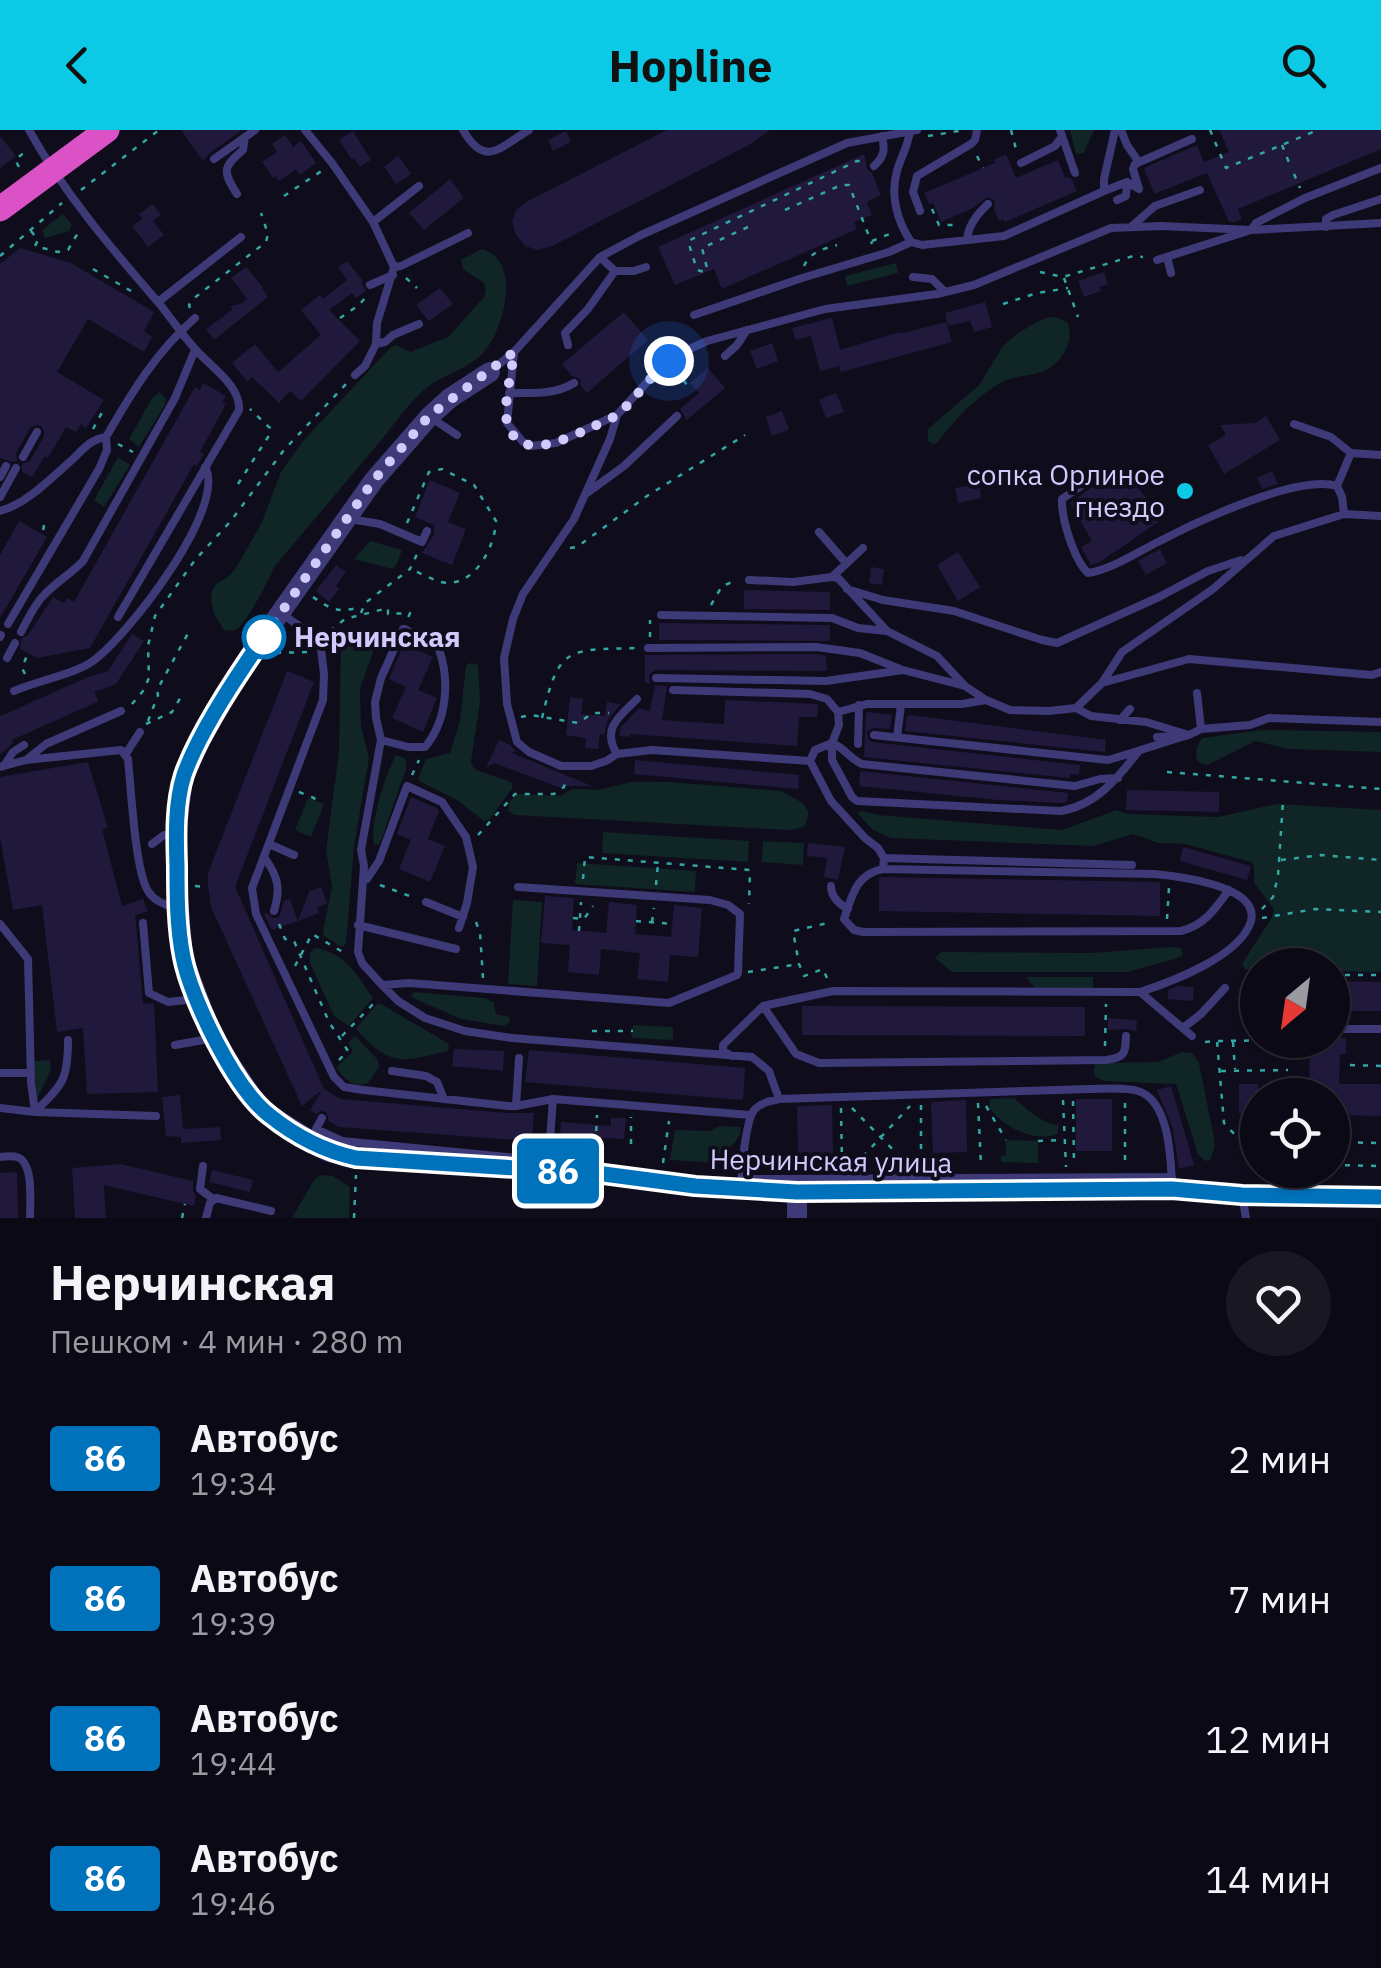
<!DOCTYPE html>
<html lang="ru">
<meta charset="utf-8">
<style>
body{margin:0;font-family:"IBM Plex Sans",sans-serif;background:#191722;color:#f1f3f6;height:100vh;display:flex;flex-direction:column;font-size:38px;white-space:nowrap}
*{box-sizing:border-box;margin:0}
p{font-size:32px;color:#9a9aa0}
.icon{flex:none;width:55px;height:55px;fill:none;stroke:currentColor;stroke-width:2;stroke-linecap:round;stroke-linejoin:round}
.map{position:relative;height:1088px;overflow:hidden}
.panel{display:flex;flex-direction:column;background:#0b0915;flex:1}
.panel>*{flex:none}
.badge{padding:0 20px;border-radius:8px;font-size:35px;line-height:65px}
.needle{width:65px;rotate:209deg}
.tools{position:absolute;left:1240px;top:818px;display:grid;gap:20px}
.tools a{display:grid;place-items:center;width:110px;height:110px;border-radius:50%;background:#0b0915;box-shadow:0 2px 8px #0004,0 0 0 2px #2b2a34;font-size:50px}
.you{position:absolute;width:50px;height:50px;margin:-25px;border:8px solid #fff;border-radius:50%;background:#1a73e8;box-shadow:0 0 0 15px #1a73e833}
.map>.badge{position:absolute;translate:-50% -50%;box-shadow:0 0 0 5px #fff}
.round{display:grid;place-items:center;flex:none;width:105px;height:105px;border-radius:52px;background:#191722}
.head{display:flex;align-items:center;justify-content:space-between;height:170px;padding:0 50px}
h1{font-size:48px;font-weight:800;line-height:75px}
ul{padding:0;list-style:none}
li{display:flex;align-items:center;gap:30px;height:140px;padding:0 50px}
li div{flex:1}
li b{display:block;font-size:38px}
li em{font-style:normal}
li .badge{min-width:110px;font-weight:700;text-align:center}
header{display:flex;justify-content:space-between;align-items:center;height:130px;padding:0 50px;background:#0cc9e6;color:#111;font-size:45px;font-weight:800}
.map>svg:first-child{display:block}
</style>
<header><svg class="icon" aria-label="back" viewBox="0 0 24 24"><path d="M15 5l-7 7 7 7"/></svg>Hopline<svg class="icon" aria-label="search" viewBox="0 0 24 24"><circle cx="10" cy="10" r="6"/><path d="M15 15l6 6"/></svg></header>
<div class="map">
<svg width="1381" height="1088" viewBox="0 0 1381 1088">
<rect width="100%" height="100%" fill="#0f0c1c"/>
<!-- green -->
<path fill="#102525" d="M1070,0H1094L1084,23L1076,24Z
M63,84L72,95L69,101L45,108L42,100Z
M482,119C521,130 505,194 487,218C471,240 443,243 424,260C407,275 393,296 379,313C344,354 310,395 275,436C269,449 245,498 233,501C230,501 227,500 224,500L214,484L211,470L212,461L216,454L229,446L236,438L262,392L281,342L302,312L390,218L395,215L411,222L448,207L484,167L486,161L484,153L463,139L461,130Z
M896,133L898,143L847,156L845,146Z
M1049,187L1059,188L1068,193C1071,206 1070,212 1064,223C1045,253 1021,239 995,256C974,270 952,292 938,312L934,314L928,311V299L980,254L1003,216L1018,203L1037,192Z
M159,262L166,268L165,275L139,317L129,309L152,268Z
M118,327L130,335L104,377L94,370Z
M370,411L402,420L397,434L392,439L354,429Z
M372,499L379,505L360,559L361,596L369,628L354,717L346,814L342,817L324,806L323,802L332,757L326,720L339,622L341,510Z
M470,533L478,535L480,572L471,632L474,639L511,652L513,657L490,689L484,691L457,670L421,652L418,648L426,629L450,623L460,591L466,536Z
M1263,600L1381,602V622L1289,619L1255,611L1207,635L1198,632C1194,623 1197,616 1202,608Z
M396,625L406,629V639L382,708L379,714L374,715C370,692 385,645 396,625Z
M631,652H670L781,661L803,673L809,684L804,697L789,700L515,685L508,681L510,671L518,664L560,666L572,659L598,660Z
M308,668L324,674L311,707L295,700Z
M1277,674L1381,680V842L1333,841L1332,835H1258L1257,841L1245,839L1242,834L1272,787L1274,779L1254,753V735L1251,732L1185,714L1158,713L1133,704L1093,716L891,708L873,700L857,683L862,681L878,685L1062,700L1117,680L1127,684L1218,687Z
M603,702L749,711L748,732L602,723Z
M763,711L804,713L803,735L762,732Z
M577,733L696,741L695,762L575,754Z
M513,770L542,772L537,856L508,854Z
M1172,817L1181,818L1183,824L1181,827L1128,842H952L935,828L941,822L1091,823Z
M315,818C346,823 356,844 373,868L349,896L334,886L310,833V823Z
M1026,847H1093V858H1035Z
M414,862L485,868L494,873L496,884L509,887L510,892L504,896L461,889L413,868L411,865Z
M377,874H381L449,914L448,921C403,931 392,939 357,900V897Z
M633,895L673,897V910L632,908Z
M355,906L378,930L379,937L368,953C353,959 344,949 336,937L353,922L348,913Z
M1182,922L1192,923L1199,933L1214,1008L1215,1017L1210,1030L1205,1031L1198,1024L1176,954L1105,951L1096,947L1093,941L1095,935L1099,933L1158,932Z
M50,930L51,940L37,969L34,931Z
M1014,968C1026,979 1042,994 1059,995L1057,1004C1033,1013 1004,997 989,978L990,969Z
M719,996L741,997L740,1005L719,1033L670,1030L675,1000L710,1001Z
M1006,1010L1038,1011V1033L1001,1032V1026L1006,1025Z
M320,1045L333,1046L350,1057L349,1088H292L314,1050Z"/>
<!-- building -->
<path fill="#21193c" d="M181,0H242L210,23L203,31Z
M667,0H770L749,15L552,116L538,120L525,116L515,103L512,91L516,80L528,71Z
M1219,0H1381V19L1238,79L1242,89L1235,92H1229L1207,43L1154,64L1144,38L1197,15L1204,32L1229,22Z
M353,1L371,30L360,37L354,28L352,30L339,10Z
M566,1L571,12L553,21L548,10Z
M285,5L293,17L301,11L316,33L300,45L296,39L279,51L275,46L273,48L262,32L277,22L272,14Z
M0,6L16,26L0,38Z
M864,24L867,39L872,43L881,65L867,72L872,85L854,92L857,99L722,159L714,139L675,155L658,117Z
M1006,24L1016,48L1058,30L1065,48L1069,47L1072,50L1077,61L1005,92L1003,89L999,91L994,79L995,71L987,67L973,78L941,92L933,73L929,74L924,63L995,33L994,30Z
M398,26L411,44L396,54L384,37Z
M450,49L464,68L424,100L409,83Z
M153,74L161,85L153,91L164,105L148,117L132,96L142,89L139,84Z
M20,118L71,133L154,182L144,201L152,207L144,222L88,189L57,242L104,270L86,298L81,294L76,302L66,297L48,328L45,326L32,347L22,342V334L30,331L44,306V301L41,296L36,295L30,298L16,323L17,331L12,332L0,328V134Z
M347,131L363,151L361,152L366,161L356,168L352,163L329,180L360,211L301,271L290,261L279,273L252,247L247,251L232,233L255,214L278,242L321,205L301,180L320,165L323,169L347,150L338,137Z
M246,137L263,157L262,158L268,167L214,210L206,199L232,180L231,176L240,174L247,169L231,148Z
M1104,142L1108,154L1100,157L1101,161L1084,167L1078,151Z
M440,158L453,174L429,191L416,175Z
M985,172L992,197L974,202L970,191L948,196L945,183Z
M624,182L648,210L587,263L581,256L580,249L572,246L562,234Z
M832,188L840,220L900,202V204L946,192L952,212L841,242L839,236L820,241L811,206L796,210L792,198Z
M772,213L778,231L757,239L750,221Z
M708,238L725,258L687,290L680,279L699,263L690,253Z
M203,253L226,266L222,272L226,274L200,322L204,324L197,336L194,334L90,518L37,528L20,519L21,509L28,505L53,467L64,473L67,468L74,472L195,257L200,260Z
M836,263L844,282L826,288L819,270Z
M782,281L789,299L772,306L766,287Z
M1266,286L1280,310L1224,344L1208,315L1226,305L1220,295L1255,293Z
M1123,335L1134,355L1136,354L1161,390L1100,432L1091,435L1081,417L1092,411L1070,373Z
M1272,341L1278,354L1262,359L1257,348Z
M430,350L460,363L448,392L466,399L452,435L422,423L434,404V395L415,387Z
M979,354L981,368L958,373L955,358Z
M19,391L47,407L0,488V425Z
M1160,419L1167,433L1146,445L1138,431Z
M958,422L980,457L958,471L937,435Z
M336,435L346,442L336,456L339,459L329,472L316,461Z
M871,437L884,439L882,455L869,453Z
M744,460L830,462V480L744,479Z
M659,493L830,495V511L659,510Z
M132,504L144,511L116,554L94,562L99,571L12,610L13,613L0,625V584L1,586L88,547L108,541Z
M404,514L433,527L418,560L437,568L423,602L392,588L406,557L389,549Z
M816,524L826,526L827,541L656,540L649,545L650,553H645V525Z
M287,541L314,552L236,754V759L324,959L341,969L507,983H534L532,1011L339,997L329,991L326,982L321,981L316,984L310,980L322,960L302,976L211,777L208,757V743Z
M655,555L667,556L662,590L724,594L725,570L818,574L817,587H799L797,616L630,604L629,607L619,606L621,597L639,578L650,581Z
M570,567L583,569L581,584L605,586L607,572L621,574L608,589L604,605L600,604L598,619L585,618L586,608L566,605Z
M866,582L892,585L890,599L874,598L867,601L868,609L872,612L1080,635L1079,645L1070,644V648L864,627Z
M910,585L1106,610L1105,622L905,601L907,586Z
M499,610L510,615L516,621L512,623L592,656H562L561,658L494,633L486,638Z
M635,630L799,645L798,659L634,644Z
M88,632L108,698L102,699L122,776L143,769L148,781L135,785L136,794L143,874L154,873L158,962L87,964L83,898L57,902L42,775L13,780L0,707V647Z
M860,641L1068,663L1067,672L1060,673L998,670L859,656Z
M1127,660L1219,662V682L1126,680Z
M411,667L437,678L439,681L428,709L445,716L430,752L399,739L411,710L397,704Z
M808,713L845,717L838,750L824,747L827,728L807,726Z
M1183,717L1251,736L1247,750L1180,731Z
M881,747L1160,752V786L879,781V748Z
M321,757L327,773L317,777L319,783L298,791L310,759L311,761Z
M545,766L574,768L572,800L606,803L609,772L637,775L635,804L671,807L674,775L702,778L698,827L670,825L668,852L637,849L640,823L601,819L599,845L568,842L570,815L541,813Z
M290,769L298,791L272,800L264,784L267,783L273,788L279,787L284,771Z
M1245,850H1258V881L1244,880Z
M1332,851L1381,852V881H1332Z
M1178,856L1194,857L1193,871L1168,869V860Z
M802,876L1085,877V906L802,905Z
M1108,888L1137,890L1136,901L1125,899L1108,900Z
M1332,907L1346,908V924H1340L1339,954H1381V986L1332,985V965H1309L1310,910H1332Z
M454,919L504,921L503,941L452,936Z
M529,920L745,938L743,970L525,952Z
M1239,954H1258V984H1239Z
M1171,956L1194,1035L1179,1039L1173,999L1157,960Z
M180,965L183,999L220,997L221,1010L181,1013V1007L166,1006L162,967Z
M1076,969H1112V1021H1076Z
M966,970L967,1022L933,1023L931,972Z
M832,975L833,1025L798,1026L797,976Z
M611,988H626L624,1009L588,1007L586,1024L559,1022L561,992L611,996Z
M120,1034L193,1051V1061L196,1066L194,1076L104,1055L106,1088H75L72,1038Z
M212,1040L253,1050L250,1062L209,1052Z
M17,1042L18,1088H0V1043Z"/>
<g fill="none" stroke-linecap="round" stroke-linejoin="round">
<!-- path -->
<path stroke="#33a7a4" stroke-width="2.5" stroke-dasharray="5 8" stroke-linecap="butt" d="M1011,0L1017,23
M1210,0L1226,38L1318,0
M928,6L965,0
M1282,15L1290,35
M977,26L983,38
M19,37L15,30L26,21
M1294,44L1300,58
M81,60L159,0
M284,66L323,40
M932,79L939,95H958
M785,80L841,55H849L872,114
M748,97L702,118L707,138L705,142L697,140L688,111L857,31H863
M31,101L38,110L35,116L58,122L68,120L76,106L83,101
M872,111L892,103
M0,126L62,73
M804,136C810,122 823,119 837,115
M93,139L131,161
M1040,142L1063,147L1133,126L1143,127
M406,148L417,158
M1064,148L1078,187
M1003,174L1037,163L1068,158
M190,178L189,175L193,169L266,112L268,104L261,83
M340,188L359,175L366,167
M677,239L689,259
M93,299L105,277
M118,314L133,322
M238,354L270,304V298L250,279
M407,393L429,342L442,339L474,355L496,391C495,417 474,459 441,452C431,449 420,443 410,439
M44,395L43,401L48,405
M570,418L577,417L647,366L745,305
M313,467C332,480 337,483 361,477
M711,475L722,456L735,451
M361,483L365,473L410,439L418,422
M330,501L345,489L388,478V484L410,483L408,488
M650,507V490
M276,523L308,522
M25,544L22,538L28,523
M132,574L143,561L149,548L148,516L155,486L195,430L230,392L284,320L347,253
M521,587L531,585L578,593L593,583H609
M542,588C559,516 566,520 637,518
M148,591L158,565L157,560L191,498
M146,594L172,582L182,565
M1167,642L1381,659
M412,645L419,630
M299,662L314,668L317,672
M478,705L515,664H554L564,657L566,648
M1281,730L1321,725L1381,730
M583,749L585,727L750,740L749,774
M380,755L415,768
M656,755L658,734
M195,756L208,757
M1262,779L1273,767L1278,746L1283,671
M573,788L584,789L593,776
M1262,788L1315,779L1381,782
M1167,789L1169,757
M636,791L673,794
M476,792L480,803L483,848
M652,792L654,778
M279,794L285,809L294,811L329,892L348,921L338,931
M579,801L581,772
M295,836L312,804L348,825
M748,842L799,834
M1332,845H1381
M827,848L823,839L804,846L799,834L793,801L832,792
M592,901H633
M342,906L378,869
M1218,911L1294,910
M1205,912L1217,911L1224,993L1236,1006L1258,1010
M1233,912L1235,939
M1105,916L1106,874
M1350,935L1381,936
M1221,941L1288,940
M1063,970L1066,1037
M1073,971L1074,1033
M978,973L981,1035
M1125,973V1035
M921,975V1037
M986,976L1006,1010
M841,978L842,1035
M852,978L910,1037
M1038,1011L1063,1010
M1332,1012L1381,1013
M631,1014V987
M756,1023L774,1037
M595,1027L597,985
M663,1033L669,991
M1332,1035L1381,1036
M854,1036L910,976
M182,1088L185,1074
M354,1088L356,1045"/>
<!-- service -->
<path stroke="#3e3a78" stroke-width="8" d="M29,0C64,63 111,118 158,172C171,188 182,205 196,220C211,237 241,256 239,280L118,487
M305,0L332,33L373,92L394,137
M463,0C485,38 499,18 529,0
M1060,0L1075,43
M1121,0L1127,15L1138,31
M910,1C908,16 901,27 897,41C890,65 897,91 911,112
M214,29L255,0
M1021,33L1055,16L1061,8
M874,36C885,26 885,19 882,6
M1139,59L1133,39L1135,34L1192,9
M1104,61L1127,52L1139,59
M237,64C222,41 223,37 243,20L245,7
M1117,70L1126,66L1127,52
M920,81L913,62L917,46L971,14L975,10L977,0
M373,92L419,56
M1132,96L1155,76L1200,60
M1326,97V89L1333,85L1381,69
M967,110C968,95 977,84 988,74
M600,127L615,141H634L646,137
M1167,127L1171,143
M1157,130L1251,100L1256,93L1305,68L1381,38
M394,137L401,136L468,103
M913,147L932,149L945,162
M370,155L393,145
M158,172L241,107
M694,185L802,148L889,122L911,112L922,115L1004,106L1104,61V49L1115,0
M376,214L385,212L393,205L419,194
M568,215L565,203L588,179L615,141
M514,222L507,293L523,312L531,316L556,313L617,285L659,239L685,221L707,211L825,179L937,164L974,155L1111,98L1161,96L1251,100L1381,93
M725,226L737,215L747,200
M492,240L514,222L600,127L641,105L847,13L917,0
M355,245L365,236L376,214L377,193L394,137
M509,263C531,263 555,265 574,253
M617,285L610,309L574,389L523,464L513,489L504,528L507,574L517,612L529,622L561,636H591L606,631L617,624L652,620L810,631
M433,289L457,305
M1294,294L1331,307L1351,323L1381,325
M23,327L37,302
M1097,345L1062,369C1061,388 1074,430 1088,443C1113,439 1137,422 1160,411C1196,392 1298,344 1337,356L1342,367L1344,384L1381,386
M0,347L6,336
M1337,356L1351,323
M587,363L624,336L677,286
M0,367L16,338
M0,381C27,374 52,347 73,329C83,319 91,309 106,307C132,262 156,222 195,188
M350,389L380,394L422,412L427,401
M819,402L846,433
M832,447L863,418
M749,450L793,452L832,447L838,448L887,501
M847,459L883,470L954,481L1042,510L1057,513L1159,467L1208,441L1241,430
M281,483L320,511L324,544L323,570L252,758L256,784L334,947L344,957L363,960L508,976H516L553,969L750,985
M661,485L832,488L858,498L887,501L937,526L965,556
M8,494L99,339L107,320L106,307
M21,502C28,489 34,475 44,465C56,452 71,444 83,431L175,268L195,220
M0,507L1,505
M648,518L816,517L860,523L900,539
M7,528L15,513
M656,548L826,551L903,540L965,556L986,570L1010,580L1049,581L1076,578L1102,553L1122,522L1213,459L1274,406L1344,384
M1102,553L1189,529L1372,545L1381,542
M673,560L810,564L827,569L838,582
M14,561C37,551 75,544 93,531C127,507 228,377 205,337
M1197,563L1201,599
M986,570L962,574H867L838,582L839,595L832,613C845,618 850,629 862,634L1075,656L1100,649L1118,648
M1076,578L1091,586L1146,592L1189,605L1201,599L1250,595L1269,588L1381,592
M1120,590L1130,579
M874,605L1108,630C1136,622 1161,613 1189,605
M897,607L901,575
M1157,607L1179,606
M381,610L408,617H425C447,591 450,551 439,519L405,499H403L381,548L375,572L376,588L381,610L361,720L364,736L358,822L362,833L382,855L409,853L669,873L737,845L738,843L740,784L728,775L710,770L518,757
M858,614L859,575
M617,624C601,598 620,586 637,569
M125,625L140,602
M26,630L46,614L121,581
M810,631L831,671L865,708L878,718L884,728L883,739L1154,744C1176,746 1260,755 1251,791C1241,826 1171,852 1140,862L1192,906
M810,631L815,620L832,613V630L852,667L857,671L1061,681C1096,675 1117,649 1138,622
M4,636L13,622L24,615
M0,637L26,630L121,620L128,629C131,658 135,740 148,761C154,771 164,774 174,778
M152,714L164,705H172
M269,714L294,725
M264,727C278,746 281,758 274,781
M884,728L1132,735
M883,739C856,744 852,766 844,789L854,800L863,802L1181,801C1205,795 1215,779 1229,760
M364,747L367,749L379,731L407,656L442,672L466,707L473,737L467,773L459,798
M831,756C831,766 839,774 848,779
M426,772L463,787
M143,793L149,863L168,872L197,869
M0,794L28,829L31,952L35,982L0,978
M358,795L456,819
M382,855L398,871L425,888L465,901L512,908L752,927L769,941L779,969
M763,876L796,924L819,933L1106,930C1125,927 1125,925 1126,906
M1183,898L1201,884L1225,858
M1345,899H1381
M68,910C68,950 63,954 35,982L156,986
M175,915L209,909
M732,926L723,921V915L763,876L833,861L1140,862
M392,941L426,946L437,952L444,969
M0,943H31
M516,976L519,928
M322,988L316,999L342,1011L538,1030L544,1029L549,1022L553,969
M0,1027C6,1027 11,1025 17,1027C34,1032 30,1073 30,1088
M203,1036L200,1059L213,1069
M746,1049L1172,1047
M742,1054C741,1040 746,988 755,979C761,973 770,971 779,969L1089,959C1104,959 1124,957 1138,961C1169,970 1171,1028 1172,1056
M1242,1065L1246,1088
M206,1088L210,1073L216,1068L271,1081"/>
<!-- tertiary -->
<path stroke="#3e3a78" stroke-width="20" d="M490,242L450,268L429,287L374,350L242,537L200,611L183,648L176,705L177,756L183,828L213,908L255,971L268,984L329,1022L357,1028L596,1043L695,1056L797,1062L1172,1059L1242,1065L1381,1067
M797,1088V1062"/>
<!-- trunk -->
<path stroke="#da52c6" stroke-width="25" d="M0,79L107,0"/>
</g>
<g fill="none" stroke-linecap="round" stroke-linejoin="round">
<!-- line casing -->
<g stroke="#fff" stroke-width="22">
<path id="line" d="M264,507C238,544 199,602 184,645C175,673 176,707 177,736C177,765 177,797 183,827C191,869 235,959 269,985C295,1006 324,1021 356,1028L596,1043L695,1056L797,1062L1172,1059L1242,1065L1381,1067"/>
</g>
<!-- line -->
<use href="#line" stroke="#0072bc" stroke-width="15"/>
<!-- walk -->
<path stroke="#d1cafc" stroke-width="10" stroke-dasharray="0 18" d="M264,507L374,350L429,286L514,222C512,241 503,274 507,292C518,333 562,310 586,300C595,295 606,292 615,286C633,274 649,246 669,231"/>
</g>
<!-- markers -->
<circle fill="#0cc9e6" stroke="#0f0c1c" stroke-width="4" cx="1185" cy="361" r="10"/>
<circle fill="#fff" stroke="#0072bc" stroke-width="5" cx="264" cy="507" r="20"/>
<g text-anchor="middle" stroke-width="8" stroke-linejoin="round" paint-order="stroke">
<!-- poi labels -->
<g font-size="28" fill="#d1cafc" stroke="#0f0c1c" text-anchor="end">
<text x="1165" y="355">сопка Орлиное<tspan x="1165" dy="32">гнездо</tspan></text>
</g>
<!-- stop labels -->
<g font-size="28" font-weight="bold" fill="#d1cafc" stroke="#0f0c1c" text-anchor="start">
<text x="294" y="517">Нерчинская</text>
</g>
<!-- street labels -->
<g font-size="28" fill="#d1cafc" stroke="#0f0c1c">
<text transform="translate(831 1031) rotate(1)" y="10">Нерчинская улица</text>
</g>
</g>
</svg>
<div class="tools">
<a><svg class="needle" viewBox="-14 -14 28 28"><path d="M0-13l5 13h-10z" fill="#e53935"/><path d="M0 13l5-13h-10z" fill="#9a9aa0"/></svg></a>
<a><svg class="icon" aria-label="locate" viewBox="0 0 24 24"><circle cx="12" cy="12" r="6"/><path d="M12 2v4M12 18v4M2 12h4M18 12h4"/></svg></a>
</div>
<div class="you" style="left:669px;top:231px"></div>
<b class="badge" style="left:558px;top:1041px;background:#0072bc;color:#fff">86</b>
</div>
<section class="panel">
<div class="head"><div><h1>Нерчинская</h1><p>Пешком · 4 мин · 280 m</p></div><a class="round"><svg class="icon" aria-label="heart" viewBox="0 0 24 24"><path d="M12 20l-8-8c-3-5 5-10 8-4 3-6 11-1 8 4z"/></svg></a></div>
<ul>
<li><span class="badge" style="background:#0072bc;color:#fff">86</span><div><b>Автобус</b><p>19:34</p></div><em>2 мин</em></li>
<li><span class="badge" style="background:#0072bc;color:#fff">86</span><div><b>Автобус</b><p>19:39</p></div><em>7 мин</em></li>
<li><span class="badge" style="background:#0072bc;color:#fff">86</span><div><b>Автобус</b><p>19:44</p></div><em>12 мин</em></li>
<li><span class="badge" style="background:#0072bc;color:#fff">86</span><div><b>Автобус</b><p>19:46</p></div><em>14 мин</em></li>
</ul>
</section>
